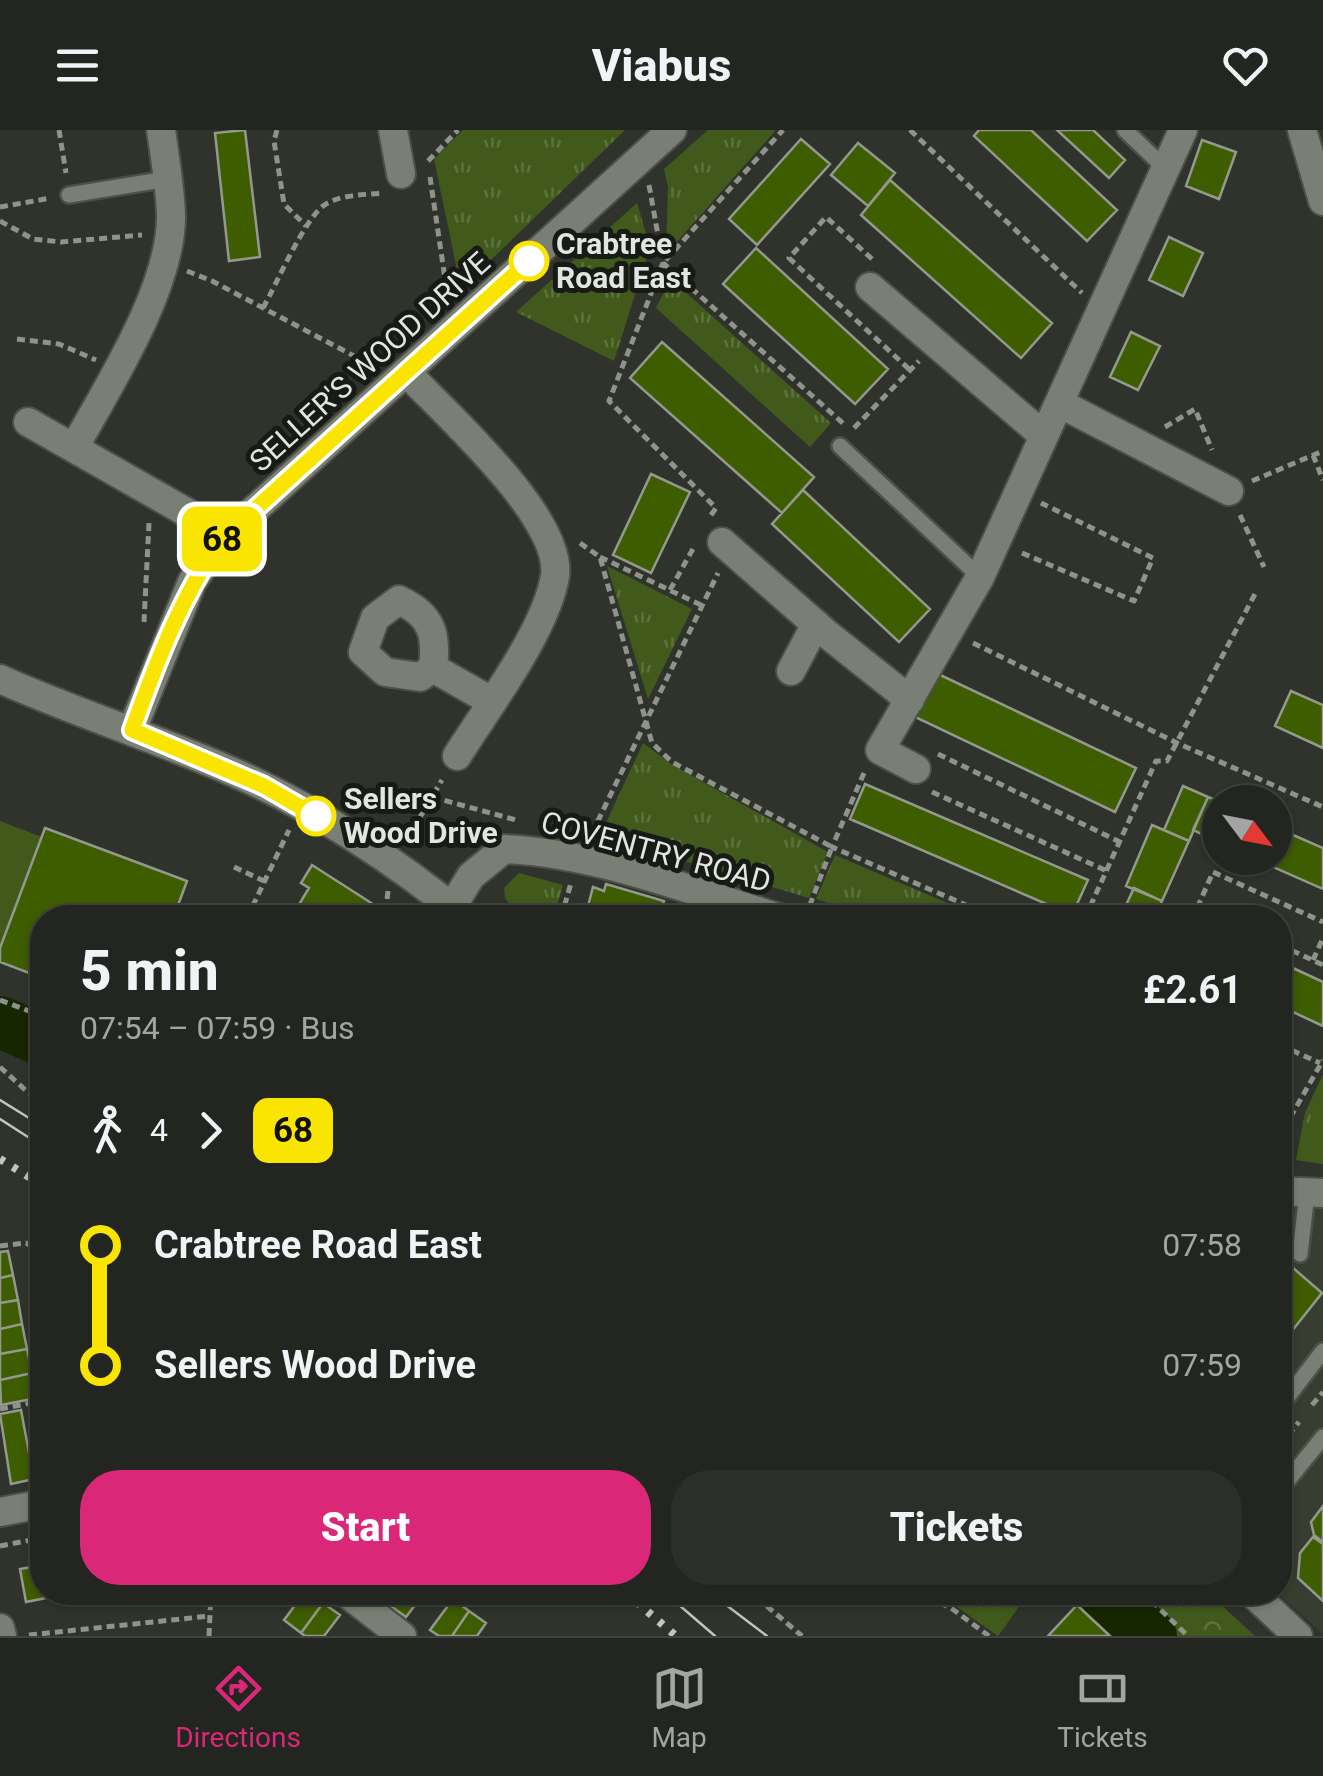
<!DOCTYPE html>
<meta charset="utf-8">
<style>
body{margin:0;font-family:Roboto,sans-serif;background:#2b2e29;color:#f1f3f6;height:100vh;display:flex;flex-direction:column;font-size:38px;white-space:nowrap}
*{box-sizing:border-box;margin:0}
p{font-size:32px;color:#a3a5a5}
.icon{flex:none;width:55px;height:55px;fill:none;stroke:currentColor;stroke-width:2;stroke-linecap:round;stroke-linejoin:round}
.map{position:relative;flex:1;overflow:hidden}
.sheet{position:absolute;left:30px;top:775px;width:1262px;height:700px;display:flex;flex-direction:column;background:#232620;border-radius:40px;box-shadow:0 2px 8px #0004,0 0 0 2px #40433e}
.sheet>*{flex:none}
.badge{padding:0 20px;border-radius:15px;font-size:35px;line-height:65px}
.needle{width:65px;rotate:122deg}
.controls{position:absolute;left:1202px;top:655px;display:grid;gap:20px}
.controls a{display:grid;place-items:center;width:90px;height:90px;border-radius:50%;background:#232620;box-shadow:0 2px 8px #0004,0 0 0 2px #40433e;font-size:50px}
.map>.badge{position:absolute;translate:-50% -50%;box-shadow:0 0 0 5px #fff}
.legs{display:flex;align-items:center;gap:15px;height:110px;padding:0 50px;font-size:32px}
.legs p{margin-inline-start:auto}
.summary{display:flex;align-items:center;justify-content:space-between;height:170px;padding:0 50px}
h1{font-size:55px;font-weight:800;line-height:75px}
.cta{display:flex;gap:20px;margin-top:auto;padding:20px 50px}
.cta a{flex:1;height:115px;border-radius:40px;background:#db2777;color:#fff;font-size:40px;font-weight:800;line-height:115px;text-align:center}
.cta a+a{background:#2b2e29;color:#f1f3f6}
ul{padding:0 50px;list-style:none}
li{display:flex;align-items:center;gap:35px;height:120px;font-size:38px}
li i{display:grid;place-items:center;width:15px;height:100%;margin:0 12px;background:currentColor}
li i::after{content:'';width:25px;height:25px;margin:-12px;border:8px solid;border-radius:50%;background:#232620}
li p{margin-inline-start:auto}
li:first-child i{background:linear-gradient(#0000 50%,currentColor 0)}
li:last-child i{background:linear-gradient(currentColor 50%,#0000 0)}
header{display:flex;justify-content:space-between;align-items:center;height:130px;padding:0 50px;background:#232620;font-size:45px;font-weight:800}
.menu{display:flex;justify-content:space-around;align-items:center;height:140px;border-top:2px solid #40433e;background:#232620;font-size:28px;color:#a3a5a5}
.menu a{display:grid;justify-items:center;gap:5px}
.menu .on{color:#db2777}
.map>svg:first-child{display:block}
</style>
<header><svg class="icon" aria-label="menu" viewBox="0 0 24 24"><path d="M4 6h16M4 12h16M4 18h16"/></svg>Viabus<svg class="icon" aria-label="heart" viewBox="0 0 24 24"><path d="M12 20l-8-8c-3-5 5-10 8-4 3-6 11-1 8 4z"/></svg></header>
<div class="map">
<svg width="1323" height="1506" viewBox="0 0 1323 1506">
<defs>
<pattern id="grass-tufts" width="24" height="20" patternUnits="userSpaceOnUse" patternTransform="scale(2.5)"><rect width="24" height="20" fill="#415a1c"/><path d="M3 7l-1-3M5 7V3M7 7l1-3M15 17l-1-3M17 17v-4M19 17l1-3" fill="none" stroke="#5c723d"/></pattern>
<pattern id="park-crowns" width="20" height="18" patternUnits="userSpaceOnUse" patternTransform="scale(2.5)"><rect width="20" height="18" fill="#415a1c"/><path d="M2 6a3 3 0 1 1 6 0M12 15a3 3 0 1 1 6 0" fill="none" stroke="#5c723d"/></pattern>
</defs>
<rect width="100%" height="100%" fill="#2f332b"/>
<!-- built -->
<path fill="#373d30" d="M1284,1071L1323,1079V1504L1277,1463L1280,1462V1072Z"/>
<!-- grass -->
<path fill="url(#grass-tufts)" d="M463,0H625L461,159L434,29Z
M708,0H776L666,124L668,57L664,39Z
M637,73L650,117L614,231L516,182Z
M671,149L831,293L810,317L656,178Z
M607,436L692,479L648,569Z
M643,613L671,634L828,722L809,768L600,706Z
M835,725L980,787H871L816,769Z
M519,743L563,755L554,787H520L505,768L504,758Z
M1323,944V1034L1296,1030L1305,983Z"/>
<!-- park -->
<path fill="url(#park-crowns)" d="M937,1463H1022L1018,1478L998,1506Z
M1119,1463H1208L1255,1506H1166Z"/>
<!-- pitch -->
<path fill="#415a1c" d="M0,691L42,707L0,818Z"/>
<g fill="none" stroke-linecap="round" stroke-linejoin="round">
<!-- river -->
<path stroke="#162600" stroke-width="52" d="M0,892L42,910
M1103,1462L1151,1506"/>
</g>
<!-- building -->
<path fill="#3e5c00" stroke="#94998f" stroke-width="2.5" d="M245,0L260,127L229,131L215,3Z
M979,0H1031L1117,80L1087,111L974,6Z
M1057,0H1093L1125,30L1109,48Z
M801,9L830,34L757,115L729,89Z
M1202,10L1236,22L1219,69L1186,56Z
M858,13L895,43L868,76L831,45Z
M890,50L1052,193L1021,228L861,85Z
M1169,107L1203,123L1183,166L1149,150Z
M756,118L888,239L855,274L723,154Z
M1131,202L1160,216L1138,260L1110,247Z
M662,212L814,347L782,383L630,248Z
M651,344L690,362L651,443L613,425Z
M803,360L930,479L899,512L772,394Z
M936,543L1136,638L1115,682L915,587Z
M1291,561L1323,575V618L1275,596Z
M865,654L1088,750L1072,785L850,689Z
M1183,656L1208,667L1189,711L1164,700Z
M1208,667L1221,672L1220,713L1193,700Z
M1152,695L1189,711L1162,771L1126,756Z
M1275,697L1323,718V759L1253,728H1275Z
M45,698L187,751L177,778L196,788H42V848L0,832V818Z
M312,735L376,776L368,788H291L309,758L301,753Z
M606,754L664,771L658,788H607L608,784L588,776L593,757L604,761Z
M1134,758L1162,771L1154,788H1120Z
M1280,832L1323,852V896L1280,876Z
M8,1121L13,1145L0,1148V1122Z
M1292,1137L1322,1163L1280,1216V1149Z
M13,1145L18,1170L0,1173V1148Z
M18,1170L22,1194L0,1199V1173Z
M22,1194L27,1219L0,1224V1199Z
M27,1219L32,1243L0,1250V1224Z
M32,1243L37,1268L1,1275L0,1250Z
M21,1280L34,1349L11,1354L0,1284Z
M1323,1376V1412L1314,1405L1311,1392Z
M1313,1407L1323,1414V1471L1298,1448L1300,1423Z
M42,1420V1462H50L51,1467L26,1472L20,1439L37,1436L34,1422Z
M305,1462L323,1473L301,1503L284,1490Z
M396,1462H425L406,1487L388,1474Z
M453,1469L469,1481L452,1506H439L430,1500Z
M323,1473L340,1485L324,1506H305L301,1503Z
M1077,1475L1110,1506H1048Z
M469,1481L486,1493L477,1506H452Z"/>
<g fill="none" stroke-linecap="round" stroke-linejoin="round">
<!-- service casing -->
<g stroke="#4c5048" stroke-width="20">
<path id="service" d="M1125,0L1167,40
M69,65L167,49
M840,316L980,447
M1300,1124L1307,1063
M1280,1277L1323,1221
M1280,1360L1323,1307"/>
</g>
<!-- minor casing -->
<g stroke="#4c5048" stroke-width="32">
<path id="minor" d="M393,0L401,44
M1302,0L1323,71
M870,157L1044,306
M406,242C446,284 563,388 555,446C546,501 487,578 457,626
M1061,274L1229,361
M28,292L186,382
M74,318C109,255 172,157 171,85C170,57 165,28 161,0
M722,412L827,504L910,570
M399,470C432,485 437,504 433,538L420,547L385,542L363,522L375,488Z
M433,538L491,571
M791,541L816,494
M916,639L880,620L980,447L1183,0
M452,777L471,746L504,719C594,722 694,762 780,788
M0,1382L42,1374
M345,1462L402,1506
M0,1498L2,1506"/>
</g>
<!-- tertiary casing -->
<g stroke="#4c5048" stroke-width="32">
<path id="tertiary" d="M0,549C76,583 156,608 233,642C311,676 399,733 465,788
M132,600L192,452L220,411L672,0"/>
</g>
<!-- secondary casing -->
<g stroke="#4c5048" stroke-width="32">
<path id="secondary" d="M1280,1061L1323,1063
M1251,1462L1298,1506"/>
</g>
<!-- path -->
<path stroke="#90938c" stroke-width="5" stroke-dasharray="8 5" stroke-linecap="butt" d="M59,0L66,43
M277,0L274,11L284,74L306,96
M910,0L1082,163
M428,31L458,0
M430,47L448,169
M649,55L663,133L845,295
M0,77L51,68
M0,91L33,109L61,112L142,105
M872,129L826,87L789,128L910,240
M187,141L212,151L373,236
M263,178C277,153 303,92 323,76C339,64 365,65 384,63
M17,209L59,214L96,230
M1165,297L1195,279L1212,320
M854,298L919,231
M1313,325L1323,350
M1252,351L1323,321
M711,385L716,378L609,271L663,133L783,0
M1240,385L1264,437
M580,413L600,427L652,613L672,632L832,717L808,780
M1022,423L1134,471L1153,428L1041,373
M600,427L701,475
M670,460L694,417
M144,492L149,393
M973,513L1177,613L1323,677
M938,624L1120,712
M864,643L832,717L996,788
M932,662L1107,741
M432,667L516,690
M592,703L718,443
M407,709L442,650
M234,737L264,751
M388,761L386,779L389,788
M247,788L289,700
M561,788L571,753
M1085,788L1156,631H1167L1256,462
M1223,788L1198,776L1213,742L1323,792
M1280,815L1323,835
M1313,830L1323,808
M0,870L42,886
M1280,915L1320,933
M0,937L42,975
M1280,1024L1282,1002L1323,930
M0,1116L26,1113L42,1123
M1312,1275L1323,1262
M0,1279L42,1271
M1280,1315L1299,1292
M0,1416L42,1408
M779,1462L762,1472L802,1506
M916,1462L951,1478L989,1506
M1142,1462L1188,1506
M29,1505L210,1486
M209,1506L211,1462"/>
<!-- service -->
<use href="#service" stroke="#7a7f75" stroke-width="15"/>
<!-- minor -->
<use href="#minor" stroke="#7a7f75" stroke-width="28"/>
<!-- tertiary -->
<use href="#tertiary" stroke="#7a7f75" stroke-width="28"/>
<!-- secondary -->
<use href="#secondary" stroke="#7a7f75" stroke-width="28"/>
<!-- tram -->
<path stroke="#c1c5be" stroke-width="2.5" d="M0,970L42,996
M0,989L42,1016
M664,1462L715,1506
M709,1462L767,1506"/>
<!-- rail -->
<path stroke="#c1c5be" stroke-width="8" stroke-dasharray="5 10" stroke-linecap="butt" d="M0,1029L42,1055
M625,1462L676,1506"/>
</g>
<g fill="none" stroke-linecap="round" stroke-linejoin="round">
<!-- line-1 casing -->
<g stroke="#fff" stroke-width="22">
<path id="line-1" d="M316,686L264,656L132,600C156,534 180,469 220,411L529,131"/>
</g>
<!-- line-1 -->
<use href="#line-1" stroke="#fae500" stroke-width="15"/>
</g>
<!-- markers -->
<g fill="#fff" stroke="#fae500" stroke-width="5">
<circle cx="529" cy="131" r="18"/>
<circle cx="316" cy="686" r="18"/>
</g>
<g text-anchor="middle" stroke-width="10" stroke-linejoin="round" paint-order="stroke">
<!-- stop labels -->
<g font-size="30" font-weight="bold" fill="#e3e6e0" stroke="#181a16" text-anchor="start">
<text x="556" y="124">Crabtree<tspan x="556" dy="34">Road East</tspan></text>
<text x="344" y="679">Sellers<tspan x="344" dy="34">Wood Drive</tspan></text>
</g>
<!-- street labels -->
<g font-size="30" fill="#e3e6e0" stroke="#181a16">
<text transform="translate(370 232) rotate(-42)" y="10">SELLER'S WOOD DRIVE</text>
<text transform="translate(656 722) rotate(15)" y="10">COVENTRY ROAD</text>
</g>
</g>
</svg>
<div class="controls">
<a><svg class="needle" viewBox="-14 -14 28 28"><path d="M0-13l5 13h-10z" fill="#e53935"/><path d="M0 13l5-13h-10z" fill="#a3a5a5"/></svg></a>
</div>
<b class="badge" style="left:222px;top:409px;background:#fae500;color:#111">68</b>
<section class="sheet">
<div class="summary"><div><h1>5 min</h1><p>07:54 – 07:59 · Bus</p></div><b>£2.61</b></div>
<div class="legs"><svg class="icon" aria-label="walk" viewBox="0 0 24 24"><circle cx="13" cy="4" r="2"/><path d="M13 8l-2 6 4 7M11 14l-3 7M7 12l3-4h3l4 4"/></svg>4<svg class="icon" aria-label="forward" viewBox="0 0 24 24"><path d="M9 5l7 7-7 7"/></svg><b class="badge" style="background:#fae500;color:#111">68</b></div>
<ul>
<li><i style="color:#fae500"></i><b>Crabtree Road East</b><p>07:58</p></li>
<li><i style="color:#fae500"></i><b>Sellers Wood Drive</b><p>07:59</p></li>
</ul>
<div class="cta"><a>Start</a><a>Tickets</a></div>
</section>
</div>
<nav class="menu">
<a class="on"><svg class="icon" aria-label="directions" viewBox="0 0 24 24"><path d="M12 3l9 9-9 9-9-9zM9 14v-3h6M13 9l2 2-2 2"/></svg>Directions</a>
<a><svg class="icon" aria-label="map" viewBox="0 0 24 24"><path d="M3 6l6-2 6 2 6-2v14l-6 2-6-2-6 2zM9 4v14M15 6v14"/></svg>Map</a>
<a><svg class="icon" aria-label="tickets" viewBox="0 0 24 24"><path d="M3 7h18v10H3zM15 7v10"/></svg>Tickets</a>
</nav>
